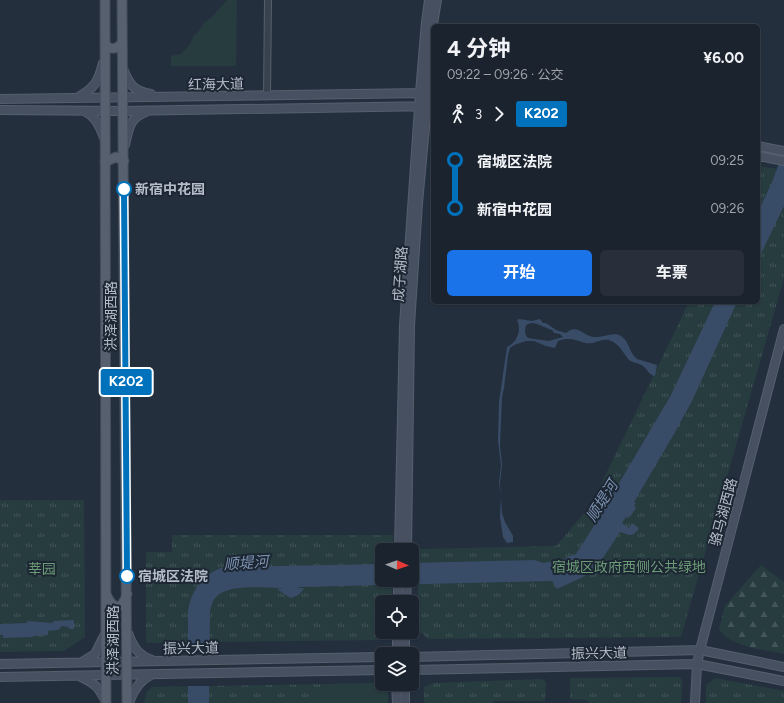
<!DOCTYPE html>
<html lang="zh">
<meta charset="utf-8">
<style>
body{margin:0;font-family:Figtree,"Noto Sans SC",sans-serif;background:#282f3a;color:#f1f3f6;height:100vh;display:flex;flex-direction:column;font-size:15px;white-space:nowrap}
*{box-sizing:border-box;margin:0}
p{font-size:13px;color:#a0a4aa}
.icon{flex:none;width:22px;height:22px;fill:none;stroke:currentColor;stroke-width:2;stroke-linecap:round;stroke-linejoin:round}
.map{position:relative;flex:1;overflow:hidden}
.drawer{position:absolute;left:431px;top:24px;width:329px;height:280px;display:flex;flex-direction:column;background:#1b232e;border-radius:6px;box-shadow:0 1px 3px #0004,0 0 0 1px #39404a}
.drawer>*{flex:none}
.badge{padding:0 8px;border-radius:3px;font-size:14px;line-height:26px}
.needle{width:26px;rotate:92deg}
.buttons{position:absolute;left:375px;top:543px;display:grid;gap:8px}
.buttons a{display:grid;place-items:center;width:44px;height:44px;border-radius:6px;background:#1b232e;box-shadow:0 1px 3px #0004,0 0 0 1px #39404a;font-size:20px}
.map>.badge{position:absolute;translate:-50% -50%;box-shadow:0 0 0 2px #fff}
.legs{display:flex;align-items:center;gap:6px;height:44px;padding:0 16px;font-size:13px}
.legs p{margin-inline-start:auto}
.summary{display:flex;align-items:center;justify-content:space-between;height:68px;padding:0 16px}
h1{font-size:22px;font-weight:700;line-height:30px}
.primary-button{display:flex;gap:8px;margin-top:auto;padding:8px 16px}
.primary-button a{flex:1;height:46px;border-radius:6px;background:#1a73e8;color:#fff;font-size:16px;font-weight:700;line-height:46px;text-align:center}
.primary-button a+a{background:#282f3a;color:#f1f3f6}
ul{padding:0 16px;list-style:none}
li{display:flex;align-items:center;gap:14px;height:48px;font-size:15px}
li i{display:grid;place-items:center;width:6px;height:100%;margin:0 5px;background:currentColor}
li i::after{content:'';width:10px;height:10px;margin:-5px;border:3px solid;border-radius:50%;background:#1b232e}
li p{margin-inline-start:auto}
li:first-child i{background:linear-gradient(#0000 50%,currentColor 0)}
li:last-child i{background:linear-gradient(currentColor 50%,#0000 0)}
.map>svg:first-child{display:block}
</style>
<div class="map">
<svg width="784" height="703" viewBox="0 0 784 703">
<defs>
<pattern id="grass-tufts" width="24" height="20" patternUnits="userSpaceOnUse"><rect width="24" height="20" fill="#263c3f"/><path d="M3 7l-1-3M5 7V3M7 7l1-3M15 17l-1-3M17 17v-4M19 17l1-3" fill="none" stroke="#435659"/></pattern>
<pattern id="forest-firs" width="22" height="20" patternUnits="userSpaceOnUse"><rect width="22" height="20" fill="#263c3f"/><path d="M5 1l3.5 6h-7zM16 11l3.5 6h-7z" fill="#435659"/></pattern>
</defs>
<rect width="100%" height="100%" fill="#242f3e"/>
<!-- grass -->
<path fill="url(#grass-tufts)" d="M758,166L784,170V278L681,637L428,639L417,629L419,549L556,546L591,505L689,302H758Z
M0,500H84L85,637L64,651L0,652Z
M172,535H393V550H382V580H392V602H382V632H391L389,636L381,640L146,643V552H172Z
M680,677L682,680L681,703H589L587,700L570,699V678Z
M715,678L784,691V703H706V685Z
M542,679L546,682L545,701H494L493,703H424V687L433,683Z
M378,683L384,685L388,689V703H144L146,693L152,687Z"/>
<!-- forest -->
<path fill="url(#forest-firs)" d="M761,565L784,582V654C766,650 729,647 719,629L725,606Z"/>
<!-- garden -->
<path fill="#263c3f" d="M227,0H237L236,66H171V56L181,54L185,50L190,44L194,35L198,32L204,23L212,17Z
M378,683L384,685L388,689V703H325L326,684Z
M213,686H218V703H213Z"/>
<!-- water -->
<path fill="#394c67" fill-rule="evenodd" d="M784,150V206L758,260V212L772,182Z
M715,302H737L692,401L674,434L634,502L636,503L634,506L636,508L630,517L629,516L628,518L626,517L622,523L629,528L632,523L639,528C633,538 629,535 620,532L597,567L583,577L557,589L552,581L299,587L298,588H304C301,594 296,597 290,598L277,589L284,588C266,588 228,583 216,597C212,601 211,607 210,612L209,703H188V611C191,590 204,573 224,567L382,564V580H412V563L534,560L544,563L563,559L576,554L592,529L671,395Z
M519,319L532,321L540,319L543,323H546L556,330L566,333C578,323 582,336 594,337C602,338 614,331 621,336C630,342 629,353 637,359L657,365L655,376C649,375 648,370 643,366C639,363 633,363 629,360C623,353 619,343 609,340C601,338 594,345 585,343C576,340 568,337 558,341L555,348L546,346L534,341H526L514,345L510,348L508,355L504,388L502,397L500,445L502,465L500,483L502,513L505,522L513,536V542L507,543L503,537L500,517L501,496L499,482L501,466L498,440L499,402L507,347C517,342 522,331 517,320ZM531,323C538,323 545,328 552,330L554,333L560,334L563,337L549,341L528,338C524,335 525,329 526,325Z
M74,620V629H70L68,627L62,626L58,630L48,631V635L33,636V637L3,638V635H0V624L27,623V621L53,623V621Z"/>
<!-- pier -->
<path fill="#242f3e" d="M412,561H419L418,587H392V580H412Z
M186,644H212L211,686H186Z"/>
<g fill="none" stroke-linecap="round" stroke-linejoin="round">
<!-- street casing -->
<g stroke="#565f6c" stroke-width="8">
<path id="street" d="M267,96L268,0"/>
</g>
<!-- secondary casing -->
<g stroke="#565f6c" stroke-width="10">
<path id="secondary" d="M123,69C130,85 133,91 151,94
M77,98C94,88 98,83 103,63
M0,99L424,93
M0,110L123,111L433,106
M84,111C95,116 100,126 104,138
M125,145C129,129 129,118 146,112
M758,146L784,151
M758,156L784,161
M399,550L404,325L420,93L426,22L429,0
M407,550L410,325L418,203L427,106L433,24L437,0
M398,602V580
M406,602L407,580
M128,633C133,647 138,655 152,660
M397,654V632
M405,654V632
M412,657L700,650L784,667
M82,662L95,654L105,634
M0,664L382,657
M412,670L697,664L784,681
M0,677L382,670
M81,677C96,684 99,688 106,702
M396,684L397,703
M405,684V703
M129,703C133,691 140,680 151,675
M695,703L697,664L700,650L784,329"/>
</g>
<!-- primary casing -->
<g stroke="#414a57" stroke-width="11">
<path id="primary" d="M105,0L106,703
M122,0L127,703
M105,42L107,47C114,50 118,48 122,43
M105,162L116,157L124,161
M106,594C112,609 122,612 127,594"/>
</g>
<!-- street -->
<use href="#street" stroke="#38414e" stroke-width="6"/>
<!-- secondary -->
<use href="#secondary" stroke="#465061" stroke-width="8"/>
<!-- primary -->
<use href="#primary" stroke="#56606e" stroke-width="9"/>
</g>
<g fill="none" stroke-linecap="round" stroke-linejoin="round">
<!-- line-1 casing -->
<g stroke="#fff" stroke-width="9">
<path id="line-1" d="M124,189L127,576"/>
</g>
<!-- line-1 -->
<use href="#line-1" stroke="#0072bc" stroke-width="6"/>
</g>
<!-- markers -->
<g fill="#fff" stroke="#0072bc" stroke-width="2">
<circle cx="124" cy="189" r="7"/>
<circle cx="127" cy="576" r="7"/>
</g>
<g text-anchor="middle" stroke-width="4" stroke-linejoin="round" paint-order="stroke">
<!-- street labels -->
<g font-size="14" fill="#b4bcc9" stroke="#1d2633">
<text transform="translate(216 84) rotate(-1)" y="5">红海大道</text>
<text transform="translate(400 274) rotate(-86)" y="5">成子湖路</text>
<text transform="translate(111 316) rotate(-90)" y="5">洪泽湖西路</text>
<text transform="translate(723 512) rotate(-75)" y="5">骆马湖西路</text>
<text transform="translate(113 640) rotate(-90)" y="5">洪泽湖西路</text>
<text transform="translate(191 648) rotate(-1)" y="5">振兴大道</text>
<text transform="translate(599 653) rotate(-1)" y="5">振兴大道</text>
</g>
<!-- stop labels -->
<g font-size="14" font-weight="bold" fill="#b4bcc9" stroke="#1d2633" text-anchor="start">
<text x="135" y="194">新宿中花园</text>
<text x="138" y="581">宿城区法院</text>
</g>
<!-- park labels -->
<g font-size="14" fill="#6b9a76" stroke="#1d2633">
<text x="629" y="572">宿城区政府西侧公共绿地</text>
<text x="42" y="574">莘园</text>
</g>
<!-- water labels -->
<g font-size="15" font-style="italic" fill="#7c92b1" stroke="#1d2633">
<text transform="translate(602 501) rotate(-58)" y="5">顺堤河</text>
<text transform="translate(246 563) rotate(-4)" y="5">顺堤河</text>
</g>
</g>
</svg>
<div class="buttons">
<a><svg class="needle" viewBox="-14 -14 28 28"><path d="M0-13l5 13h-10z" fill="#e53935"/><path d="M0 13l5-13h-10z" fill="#a0a4aa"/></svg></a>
<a><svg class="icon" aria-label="locate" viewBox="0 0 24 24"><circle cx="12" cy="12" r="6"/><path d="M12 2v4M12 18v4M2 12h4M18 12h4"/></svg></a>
<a><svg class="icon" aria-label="layers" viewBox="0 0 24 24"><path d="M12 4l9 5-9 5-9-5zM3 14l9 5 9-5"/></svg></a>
</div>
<b class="badge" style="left:126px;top:382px;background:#0072bc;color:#fff">K202</b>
<section class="drawer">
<div class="summary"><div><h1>4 分钟</h1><p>09:22 – 09:26 · 公交</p></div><b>¥6.00</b></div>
<div class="legs"><svg class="icon" aria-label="walk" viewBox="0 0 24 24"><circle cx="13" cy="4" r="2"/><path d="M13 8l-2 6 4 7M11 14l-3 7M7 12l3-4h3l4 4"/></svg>3<svg class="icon" aria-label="forward" viewBox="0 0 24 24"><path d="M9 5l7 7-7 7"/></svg><b class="badge" style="background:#0072bc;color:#fff">K202</b></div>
<ul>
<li><i style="color:#0072bc"></i><b>宿城区法院</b><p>09:25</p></li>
<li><i style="color:#0072bc"></i><b>新宿中花园</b><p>09:26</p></li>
</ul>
<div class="primary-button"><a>开始</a><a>车票</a></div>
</section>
</div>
